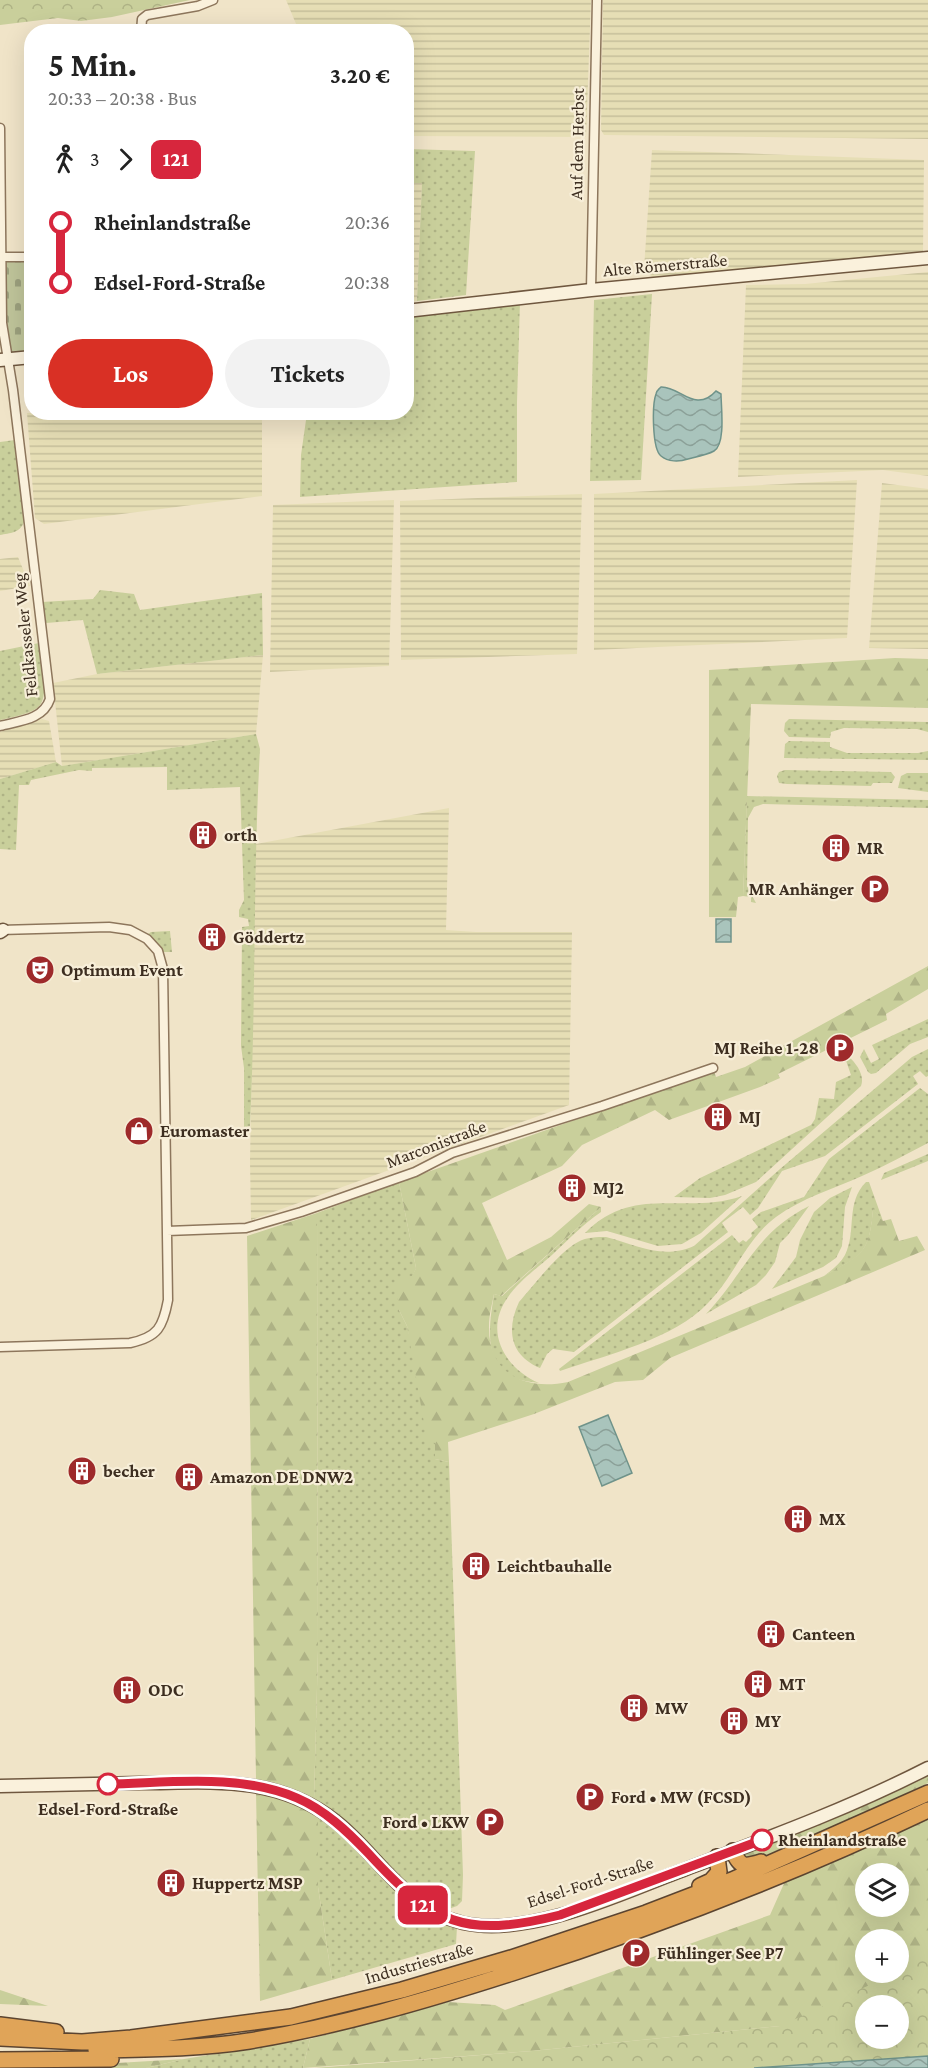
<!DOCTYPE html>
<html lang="de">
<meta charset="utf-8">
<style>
body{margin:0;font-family:"Crimson Pro",serif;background:#f2f2f2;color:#222;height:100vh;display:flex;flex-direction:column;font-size:22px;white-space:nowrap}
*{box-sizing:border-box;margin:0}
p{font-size:20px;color:#767676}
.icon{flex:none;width:33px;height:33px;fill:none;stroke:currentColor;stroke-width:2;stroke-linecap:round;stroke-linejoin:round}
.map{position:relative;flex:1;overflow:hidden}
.side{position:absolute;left:24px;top:24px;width:390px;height:396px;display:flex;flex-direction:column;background:#fff;border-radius:24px;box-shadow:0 6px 24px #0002}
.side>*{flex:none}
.badge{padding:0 12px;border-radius:9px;font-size:21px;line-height:39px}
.controls{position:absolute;left:855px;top:1863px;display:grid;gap:12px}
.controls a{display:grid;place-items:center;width:54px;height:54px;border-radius:50%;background:#fff;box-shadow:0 6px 24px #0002;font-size:30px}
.map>.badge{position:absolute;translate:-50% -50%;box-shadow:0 0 0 3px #fff}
.legs{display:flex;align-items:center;gap:9px;height:66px;padding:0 24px;font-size:20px}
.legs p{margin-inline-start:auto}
.headline{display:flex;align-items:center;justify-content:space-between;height:102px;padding:0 24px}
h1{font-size:33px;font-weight:700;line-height:45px}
.cta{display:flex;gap:12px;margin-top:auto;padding:12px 24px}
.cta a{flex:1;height:69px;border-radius:36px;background:#d93025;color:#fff;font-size:24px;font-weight:700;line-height:69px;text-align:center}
.cta a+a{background:#f2f2f2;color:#222}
ul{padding:0 24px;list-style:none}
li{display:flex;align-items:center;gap:21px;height:60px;font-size:22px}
li i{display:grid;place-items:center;width:9px;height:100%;margin:0 8px;background:currentColor}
li i::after{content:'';width:15px;height:15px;margin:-8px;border:4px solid;border-radius:50%;background:#fff}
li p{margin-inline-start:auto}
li:first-child i{background:linear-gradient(#0000 50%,currentColor 0)}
li:last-child i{background:linear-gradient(currentColor 50%,#0000 0)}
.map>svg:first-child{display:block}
</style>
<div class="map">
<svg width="928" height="2068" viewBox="0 0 928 2068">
<defs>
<pattern id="farmland-rules" width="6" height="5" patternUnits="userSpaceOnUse" patternTransform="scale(1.5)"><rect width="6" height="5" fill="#e6deb5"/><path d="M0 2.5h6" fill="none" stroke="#c6bf9b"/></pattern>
<pattern id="grass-dots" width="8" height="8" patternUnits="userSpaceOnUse" patternTransform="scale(1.5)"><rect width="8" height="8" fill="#c9cf9b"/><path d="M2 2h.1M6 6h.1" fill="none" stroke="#aeb285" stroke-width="1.8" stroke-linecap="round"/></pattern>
<pattern id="forest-firs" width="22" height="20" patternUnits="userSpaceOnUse" patternTransform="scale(1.5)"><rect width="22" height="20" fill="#c9cf9b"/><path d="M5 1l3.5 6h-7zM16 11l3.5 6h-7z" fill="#aeb285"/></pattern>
<pattern id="cemetery-stones" width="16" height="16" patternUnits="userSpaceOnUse" patternTransform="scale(1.5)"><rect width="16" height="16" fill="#bfc49a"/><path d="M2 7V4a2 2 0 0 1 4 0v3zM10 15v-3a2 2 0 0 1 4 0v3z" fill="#9ca07d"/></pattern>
<pattern id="park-crowns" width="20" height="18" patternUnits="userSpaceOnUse" patternTransform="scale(1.5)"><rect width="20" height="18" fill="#c9cf9b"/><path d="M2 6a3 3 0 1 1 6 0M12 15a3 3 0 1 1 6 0" fill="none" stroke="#aeb285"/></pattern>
<pattern id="water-waves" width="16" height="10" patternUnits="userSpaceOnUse" patternTransform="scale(1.5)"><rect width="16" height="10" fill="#a9c4bc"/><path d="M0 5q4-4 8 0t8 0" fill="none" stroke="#8ba098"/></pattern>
</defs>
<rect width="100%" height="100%" fill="#f0e4c8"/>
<!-- farmland -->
<path fill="url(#farmland-rules)" d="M286,0H591L586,137L407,136L406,32L299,31Z
M603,0H928V139L604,135L601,130Z
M652,150L924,160L923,253L653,278L644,269Z
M406,183H422L417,301L407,303Z
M928,272V476L883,470L738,477L746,285L805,284Z
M27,413H262V496L44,524L35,518Z
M857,480L847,638L594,650V494Z
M882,483L928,489V649L869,648Z
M582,494L577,654L401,660L400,501Z
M394,500L389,666L270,672L273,505Z
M18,557L30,586L0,591V559Z
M263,655L256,734L62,766L53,683L97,674Z
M42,719L49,721L56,762L0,779V732Z
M449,808L446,930L476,932H572L569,1105L251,1220L250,1161L256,844Z"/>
<!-- grass -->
<path fill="url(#grass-dots)" d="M407,149L475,151L466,295L417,301L422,183H407Z
M652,294L641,480L590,481L594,300Z
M520,301L517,402V482L300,497L301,455L307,413L406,412L407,317Z
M15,440L24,522C20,533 10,533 0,535V442Z
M100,590L134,594L140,610L262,593L263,655L97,674L83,620L46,623L42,602L93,599Z
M39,643C41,659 51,699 37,708C27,715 12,717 0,720V651Z
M789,719L928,722V732L917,729L844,728L831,732L830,738L789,737L784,731L785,723Z
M256,734L260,749C253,875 256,1000 250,1126L244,1127V1068L241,1046L242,927L249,926L248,919L239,917V910L244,900L240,787L167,790V767L92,768V771L79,770L31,780L29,785H19L16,850L0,849V779L56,762L62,766Z
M789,741L830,742V747L847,753H918L928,751V760L784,758L785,744Z
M785,770L891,772L895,777L892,783H873L871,786L787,784L779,783L777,776L779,772Z
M907,773H928V792L898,788L901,776Z
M747,796L928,800V808L763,804L754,807L748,818L747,886L756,903L751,902V897L743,896Z
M170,931L172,952H162L148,934L151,932Z
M928,1019V1037L910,1044L876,1073L871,1074L868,1072L860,1057L864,1049L871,1063L879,1059L872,1045Z
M928,1049V1076L926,1077L920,1071L913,1076L918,1084L825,1156L782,1171L758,1208L750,1215L743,1207L722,1223L728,1232L574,1352L553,1349L547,1354L540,1368C510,1355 506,1330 519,1302C534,1285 559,1252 578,1242C587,1237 597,1237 606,1237C638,1245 661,1260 694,1246L780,1169L885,1080L912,1057Z
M849,1057C857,1064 865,1076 861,1086L756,1182L725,1195L710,1198L674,1197L700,1178L811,1125L815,1119L819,1098L834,1099L836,1082L851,1075L845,1058Z
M920,1088L928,1094V1143C906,1154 885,1166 862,1176C833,1189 802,1198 776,1217C746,1239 734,1277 708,1303C675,1339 606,1355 560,1371L559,1369L732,1235L739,1243L743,1240L746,1242L752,1236L751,1233L758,1227L752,1219L761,1212L804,1197L829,1159Z
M928,1154V1161L881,1180L884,1173Z
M399,1182L416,1268L399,1310L407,1326L435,1443V1459L449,1462L463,1875L462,1901L457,1906L446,1910C409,1898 382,1858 355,1831C343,1818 329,1809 314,1800L318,1650L317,1213Z
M866,1182H869L883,1221L873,1210C869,1255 862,1255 824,1276C832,1270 840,1264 845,1255C857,1231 845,1203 866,1182Z
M852,1187L845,1207L842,1246L836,1258L823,1267L772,1289L796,1257L800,1240L814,1212L830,1198Z
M742,1196L701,1233L682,1244L658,1246L607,1231L585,1233C634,1183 685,1216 742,1196Z
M809,1206L788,1235L780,1243L775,1262L766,1275L756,1285L706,1314C745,1273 755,1233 809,1206Z
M601,1207V1212C583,1224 568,1240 552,1255C537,1268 519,1281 508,1297C483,1332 505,1368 539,1383C532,1382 523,1381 516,1379C481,1364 490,1322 494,1294L502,1296Z
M318,1816C356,1845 384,1886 424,1912C434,1919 446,1923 457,1927L456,1944L332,1980L318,1887Z
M310,2039L303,2068H146L184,2059Z"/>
<!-- forest -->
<path fill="url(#forest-firs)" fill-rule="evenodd" d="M895,658L928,659V708L751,704L743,896L738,897L736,917H709V670Z
M928,966V989L886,1014L887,1020L778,1074L780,1078L760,1087L669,1120L655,1110L582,1145L562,1166L482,1203L507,1260L551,1237L589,1204L601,1207L501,1296L494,1294C492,1305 489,1315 489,1326C488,1374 525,1391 568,1382L824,1276C862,1254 869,1255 873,1209L883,1221L891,1219L899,1241L917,1236L925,1250L670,1358L643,1380L615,1382L534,1414L448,1442L449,1462L435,1459V1443L427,1440L407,1326L399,1310L395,1278L412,1276L416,1268L399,1182L714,1071L716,1077L745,1067Z
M317,1213L318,1650L314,1800L284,1786L256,1779L247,1236Z
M928,1773V1783L869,1811L753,1861L749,1862L742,1855L752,1849L753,1851L777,1842V1840Z
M256,1792L296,1804L318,1816V1887L332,1980L260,2001Z
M928,1818V2007L866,2006L865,2029L780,2026L532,2051L303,2068L310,2039L448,2002L495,2005L505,2010L770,1915L786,1879L865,1847ZM866,1874H898V1906H866ZM866,1940H898V1972H866Z
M0,1990L48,2006L0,2004Z
M184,2059L146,2068H0V2062L84,2065Z"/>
<!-- cemetery -->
<path fill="url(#cemetery-stones)" d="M7,262H31V354L13,356L10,352L6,314Z"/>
<!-- park -->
<path fill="url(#park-crowns)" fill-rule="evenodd" d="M0,0H190L112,17L81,21L58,18L0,25Z
M928,1954V2056L754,2068H314L532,2051L780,2026L898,1972ZM866,2006H898V2038H866Z"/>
<!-- water -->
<path fill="url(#water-waves)" stroke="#6f938a" stroke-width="1.5" d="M661,387C680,386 695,414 716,391L721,394C721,406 726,444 714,451C707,455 696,457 688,459C679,462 668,462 661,456C652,449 652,405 656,394C657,390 658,390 661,387Z
M716,919H731V942H716Z
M608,1415L632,1473L602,1486L579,1427Z
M928,2056V2068H754Z"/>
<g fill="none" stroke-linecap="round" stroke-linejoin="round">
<!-- street casing -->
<g stroke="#8d765c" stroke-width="11">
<path id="street" d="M141,32L142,19L147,15L198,6L213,0
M0,128L2,323L13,390L50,699C43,720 19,721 0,726
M1,257H32
M591,290L597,0
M0,930L109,927L130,930L147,939L158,951L163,969L168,1300C163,1327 158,1337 130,1343L0,1347
M167,1231L246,1228L301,1212L415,1172L452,1153L602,1106L713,1068"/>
</g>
<!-- secondary casing -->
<g stroke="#6f573f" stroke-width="15">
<path id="secondary" d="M406,311L591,290L928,258
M0,360L32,357
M0,932L3,930
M0,1786C47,1785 94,1784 141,1783C207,1783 270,1775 327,1815C375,1848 402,1909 463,1923C531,1938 623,1892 686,1869C768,1838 850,1808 928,1768"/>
</g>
<!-- highway casing -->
<g stroke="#5b4430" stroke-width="18">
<path id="highway" d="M733,1851C741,1868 744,1867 761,1862
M700,1886L711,1881L719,1872L717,1857
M0,2025L56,2032
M0,2038L82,2042L131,2038L291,2017L402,1990L511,1958L646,1913L732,1880L928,1793
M96,2050C146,2049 199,2049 249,2041C339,2026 425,2001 512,1973C653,1928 794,1874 928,1810
M0,2060L111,2059"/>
</g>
<!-- street -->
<use href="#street" stroke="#faf1dc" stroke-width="8"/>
<!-- secondary -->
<use href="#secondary" stroke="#faf1dc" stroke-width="12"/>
<!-- highway -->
<use href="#highway" stroke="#e0a458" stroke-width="15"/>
</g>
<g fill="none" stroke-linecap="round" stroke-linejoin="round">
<!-- line-1 casing -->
<g stroke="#fff" stroke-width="14">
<path id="line-1" d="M108,1784C168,1783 240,1773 297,1798C325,1810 347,1831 368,1853C433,1924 464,1939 560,1915L762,1840"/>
</g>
<!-- line-1 -->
<use href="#line-1" stroke="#d7263d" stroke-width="9"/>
</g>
<!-- icons -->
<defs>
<g id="building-disc" transform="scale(1.5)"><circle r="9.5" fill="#9e2a2b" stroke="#f7eed8"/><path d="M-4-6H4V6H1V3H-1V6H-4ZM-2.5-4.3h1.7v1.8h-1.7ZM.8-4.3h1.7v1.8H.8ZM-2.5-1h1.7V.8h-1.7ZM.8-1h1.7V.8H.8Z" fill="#fff"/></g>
<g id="parking-disc" transform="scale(1.5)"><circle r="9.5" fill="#9e2a2b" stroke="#f7eed8"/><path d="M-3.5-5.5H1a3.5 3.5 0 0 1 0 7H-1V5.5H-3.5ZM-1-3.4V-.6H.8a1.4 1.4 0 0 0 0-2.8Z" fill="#fff"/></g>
<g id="theatre-disc" transform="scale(1.5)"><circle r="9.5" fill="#9e2a2b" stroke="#f7eed8"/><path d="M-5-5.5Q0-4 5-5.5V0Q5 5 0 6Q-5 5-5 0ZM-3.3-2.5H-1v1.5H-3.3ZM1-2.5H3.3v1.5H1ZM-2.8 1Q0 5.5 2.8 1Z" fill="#fff"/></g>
<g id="shop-disc" transform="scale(1.5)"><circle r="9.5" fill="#9e2a2b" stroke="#f7eed8"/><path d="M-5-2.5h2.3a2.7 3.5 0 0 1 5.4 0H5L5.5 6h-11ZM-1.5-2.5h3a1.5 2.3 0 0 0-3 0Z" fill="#fff"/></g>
</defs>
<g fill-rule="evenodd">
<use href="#building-disc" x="203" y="835"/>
<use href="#building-disc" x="836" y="848"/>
<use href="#parking-disc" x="875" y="889"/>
<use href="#building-disc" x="212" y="937"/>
<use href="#theatre-disc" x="40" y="970"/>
<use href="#parking-disc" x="840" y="1048"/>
<use href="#building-disc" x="718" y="1117"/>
<use href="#shop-disc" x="139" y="1131"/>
<use href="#building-disc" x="572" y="1188"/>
<use href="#building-disc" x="82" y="1471"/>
<use href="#building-disc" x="189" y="1477"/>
<use href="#building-disc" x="798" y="1519"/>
<use href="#building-disc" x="476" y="1566"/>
<use href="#building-disc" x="771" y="1634"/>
<use href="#building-disc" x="758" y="1684"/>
<use href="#building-disc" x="127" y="1690"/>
<use href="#building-disc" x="634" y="1708"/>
<use href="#building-disc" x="734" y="1721"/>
<use href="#parking-disc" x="590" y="1797"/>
<use href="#parking-disc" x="490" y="1822"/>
<use href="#building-disc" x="171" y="1883"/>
<use href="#parking-disc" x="636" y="1953"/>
</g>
<!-- markers -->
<g fill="#fff" stroke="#d7263d" stroke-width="3">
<circle cx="108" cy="1784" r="10"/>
<circle cx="762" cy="1840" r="10"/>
</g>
<g text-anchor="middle" stroke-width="4.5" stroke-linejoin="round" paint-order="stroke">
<!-- street labels -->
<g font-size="18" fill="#3d2e20" stroke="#f7eed8">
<text transform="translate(577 144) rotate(-89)" y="6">Auf dem Herbst</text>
<text transform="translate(665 265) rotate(-5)" y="6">Alte Römerstraße</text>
<text transform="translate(25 635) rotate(-96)" y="6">Feldkasseler Weg</text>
<text transform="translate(436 1144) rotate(-21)" y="6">Marconistraße</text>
<text transform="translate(590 1882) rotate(-18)" y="6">Edsel-Ford-Straße</text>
<text transform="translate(419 1963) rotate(-16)" y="6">Industriestraße</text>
</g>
<!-- poi labels -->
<g font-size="18" font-weight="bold" fill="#3d2e20" stroke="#f7eed8" text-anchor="start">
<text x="224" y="841">orth</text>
<text x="857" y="854">MR</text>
<text x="854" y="895" text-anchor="end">MR Anhänger</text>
<text x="233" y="943">Göddertz</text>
<text x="61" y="976">Optimum Event</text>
<text x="819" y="1054" text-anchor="end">MJ Reihe 1-28</text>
<text x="739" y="1123">MJ</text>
<text x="160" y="1137">Euromaster</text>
<text x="593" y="1194">MJ2</text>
<text x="103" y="1477">becher</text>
<text x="210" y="1483">Amazon DE DNW2</text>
<text x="819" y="1525">MX</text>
<text x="497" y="1572">Leichtbauhalle</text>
<text x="792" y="1640">Canteen</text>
<text x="779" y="1690">MT</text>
<text x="148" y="1696">ODC</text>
<text x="655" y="1714">MW</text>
<text x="755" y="1727">MY</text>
<text x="611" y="1803">Ford • MW (FCSD)</text>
<text x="469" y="1828" text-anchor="end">Ford • LKW</text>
<text x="192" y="1889">Huppertz MSP</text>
<text x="657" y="1959">Fühlinger See P7</text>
</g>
<!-- stop labels -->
<g font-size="18" font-weight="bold" fill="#3d2e20" stroke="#f7eed8">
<text x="108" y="1815">Edsel-Ford-Straße</text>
<text x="778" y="1846" text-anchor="start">Rheinlandstraße</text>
</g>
</g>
</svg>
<div class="controls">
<a><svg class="icon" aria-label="layers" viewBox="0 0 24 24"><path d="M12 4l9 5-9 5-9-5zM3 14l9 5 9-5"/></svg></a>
<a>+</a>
<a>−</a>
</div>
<b class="badge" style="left:423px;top:1905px;background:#d7263d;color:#fff">121</b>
<section class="side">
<div class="headline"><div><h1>5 Min.</h1><p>20:33 – 20:38 · Bus</p></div><b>3.20 €</b></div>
<div class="legs"><svg class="icon" aria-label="walk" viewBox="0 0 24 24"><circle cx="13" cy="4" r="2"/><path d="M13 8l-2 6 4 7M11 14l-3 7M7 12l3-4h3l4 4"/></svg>3<svg class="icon" aria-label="forward" viewBox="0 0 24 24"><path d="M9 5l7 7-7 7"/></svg><b class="badge" style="background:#d7263d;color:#fff">121</b></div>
<ul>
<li><i style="color:#d7263d"></i><b>Rheinlandstraße</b><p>20:36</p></li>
<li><i style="color:#d7263d"></i><b>Edsel-Ford-Straße</b><p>20:38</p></li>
</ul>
<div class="cta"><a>Los</a><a>Tickets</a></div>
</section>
</div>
